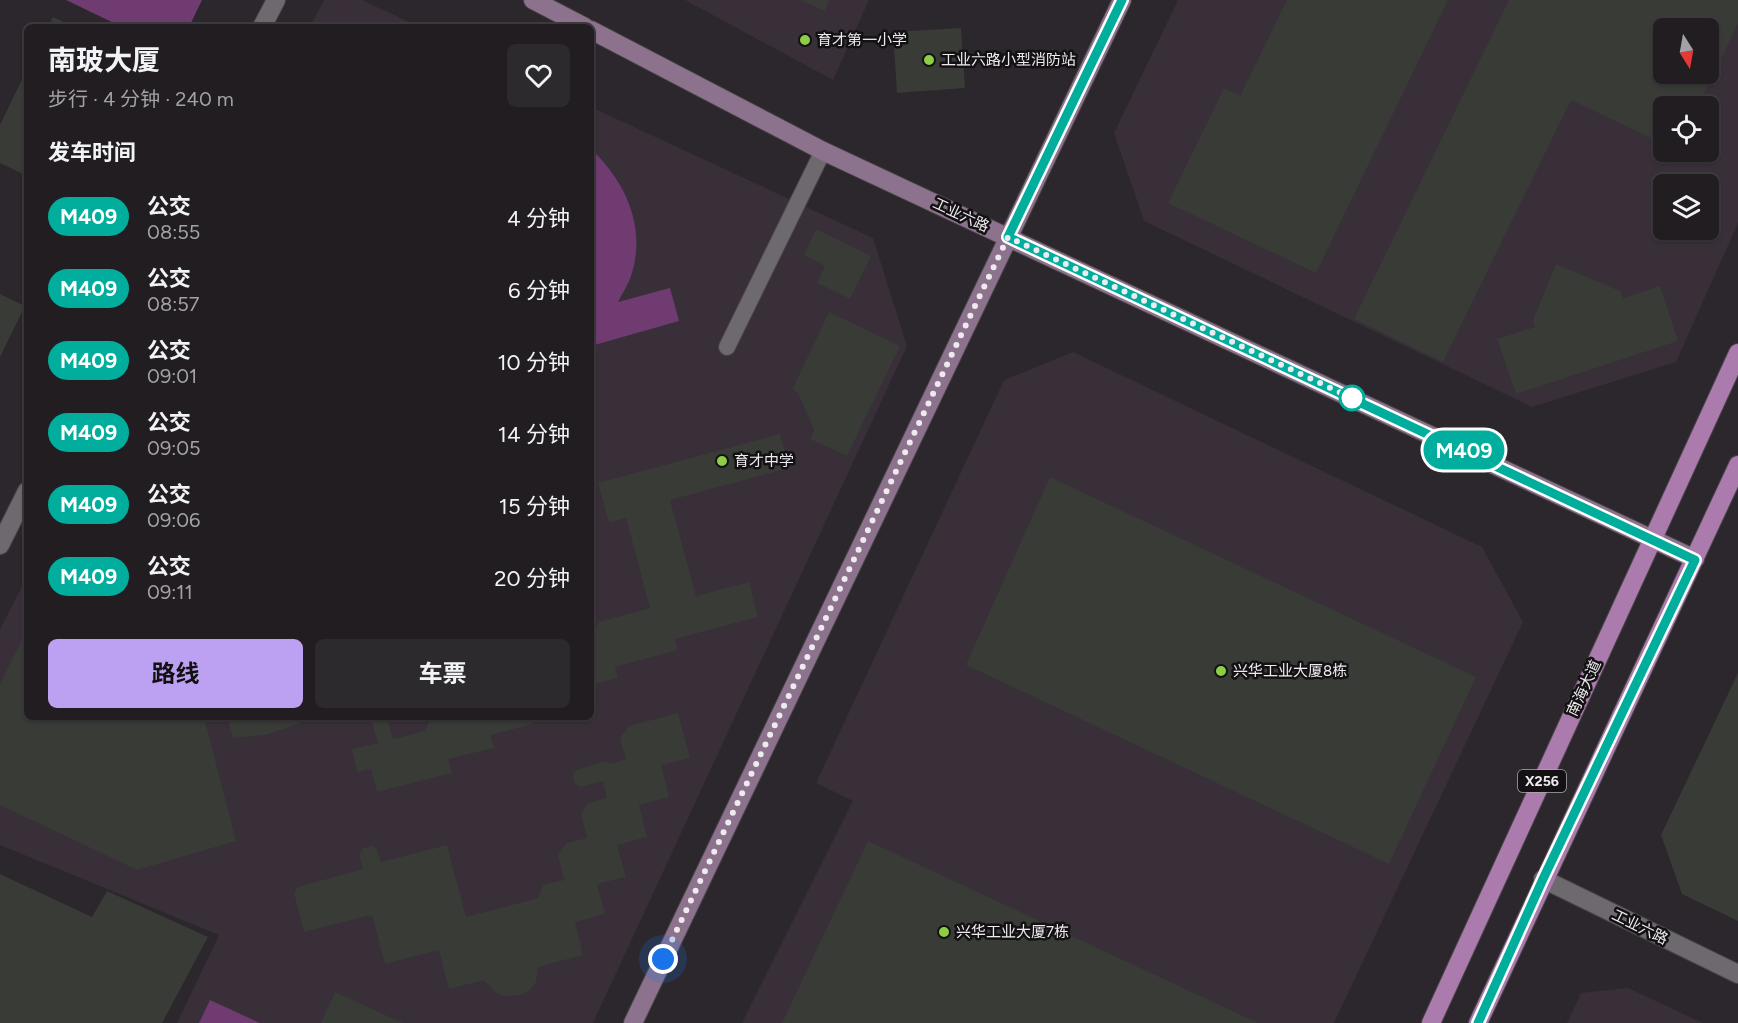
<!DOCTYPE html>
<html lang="zh">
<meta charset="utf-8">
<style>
body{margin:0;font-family:Figtree,"Noto Sans SC",sans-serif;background:#2d2a2e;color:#f1f3f6;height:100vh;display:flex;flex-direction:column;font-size:22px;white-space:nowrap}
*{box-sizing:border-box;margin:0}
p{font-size:20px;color:#a2a2a5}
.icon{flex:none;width:33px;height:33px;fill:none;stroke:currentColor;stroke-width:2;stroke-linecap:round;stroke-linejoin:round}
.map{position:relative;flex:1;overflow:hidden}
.details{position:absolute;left:24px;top:24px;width:570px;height:696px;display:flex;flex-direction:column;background:#211d21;border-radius:9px;box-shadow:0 2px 4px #0004,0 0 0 2px #3e3b3f}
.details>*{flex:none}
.badge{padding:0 12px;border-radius:20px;font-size:21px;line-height:39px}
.needle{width:39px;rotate:169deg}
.fabs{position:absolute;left:1653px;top:18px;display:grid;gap:12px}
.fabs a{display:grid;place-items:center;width:66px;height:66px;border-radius:9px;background:#211d21;box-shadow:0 2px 4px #0004,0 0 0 2px #3e3b3f;font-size:30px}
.you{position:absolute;width:30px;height:30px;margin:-15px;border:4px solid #fff;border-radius:50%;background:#1a73e8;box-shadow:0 0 0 9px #1a73e833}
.map>.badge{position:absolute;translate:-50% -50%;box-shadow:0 0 0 3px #fff}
h2{padding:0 24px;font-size:22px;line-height:54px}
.round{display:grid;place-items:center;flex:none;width:63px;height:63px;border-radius:9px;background:#2d2a2e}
.head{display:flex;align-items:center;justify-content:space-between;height:102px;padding:0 24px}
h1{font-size:28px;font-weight:700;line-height:45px}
.cta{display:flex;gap:12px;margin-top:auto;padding:12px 24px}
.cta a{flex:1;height:69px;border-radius:9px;background:#bca0f2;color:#111;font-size:24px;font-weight:700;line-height:69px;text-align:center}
.cta a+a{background:#2d2a2e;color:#f1f3f6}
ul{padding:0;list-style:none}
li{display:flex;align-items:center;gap:18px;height:72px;padding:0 24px}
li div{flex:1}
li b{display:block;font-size:22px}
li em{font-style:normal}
li .badge{min-width:66px;font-weight:700;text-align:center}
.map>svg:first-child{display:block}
</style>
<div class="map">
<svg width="1738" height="1023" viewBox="0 0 1738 1023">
<rect width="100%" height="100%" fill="#2c272c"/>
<!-- built -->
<path fill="#382f38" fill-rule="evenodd" d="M324,0H362L420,27H310Z
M685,0H869L833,80Z
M1178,0H1738V223L1676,362L1532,407L1144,221L1114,133ZM1664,28H1708V74H1664ZM1664,106H1708V152H1664ZM1664,184H1708V230H1664Z
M591,107L873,238L907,346L593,1023H177L219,935L0,845V629L27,577V717H591Z
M1073,352L1482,547L1523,622L1334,1023H742L853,801L816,783L1004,380Z
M1628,988L1703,1023H1567L1581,993Z"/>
<!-- green -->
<path fill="#6f3b71" d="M66,0H202L189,27H122Z
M591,149C626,182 647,228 631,276C628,285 622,294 618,302L670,288L679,321L591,346V264L595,243L591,219Z
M210,1000L260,1023H199Z"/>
<!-- building -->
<path fill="#383b36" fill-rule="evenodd" d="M800,0H829L825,11Z
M1287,0H1448L1316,273L1168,203L1224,88L1240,96Z
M1509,0H1738V24L1698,106H1664V144L1571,100L1443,362L1354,319ZM1664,28H1708V74H1664Z
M53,17L74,27H48Z
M961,28L965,88L897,93L893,32Z
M27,69V176L0,163V125Z
M816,229L871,256L850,299L817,283L825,266L804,255Z
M1556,264L1620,291L1623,298L1660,286L1678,341L1516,394L1497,339L1535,327L1533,320Z
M0,294L25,306L0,357Z
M829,312L900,346L847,456L810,439L814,430L798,393L792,390Z
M780,434L789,468L670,500L696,596L749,582L758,617L675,639L678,650L615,667L618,678L591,685V637L599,622L650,608L626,518L609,523L598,483Z
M1050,477L1476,677L1389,864L966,665Z
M27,629V717H204L236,841L137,870L0,805V684Z
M1738,673V921L1682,894L1661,835Z
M678,713L690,758L661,765L669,797L639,805L647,837L617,845L626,877L597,884L605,914L575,922L583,955L538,967L536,982L530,990L521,995L504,996L496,993L484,980L449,989L439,950L385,964L372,915L304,932L294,893L298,887L363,869L359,855L363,848L372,846L377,849L381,862L447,845L466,917L538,898L543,885L564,880L558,855L566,843L587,838L581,814L588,803L607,798L603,781L581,787L574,783L573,774L576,770L606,761L610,764L626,759L620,738L629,726Z
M227,717H317L266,735L233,738Z
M370,717H387L393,739L425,731L431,717H531L533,724L490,735L494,748L448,759L452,773L377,792L371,769L357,772L352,749L378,743Z
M868,841L1258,1023H782Z
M0,874L92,917L107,891L208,937L162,1023H0Z
M335,992L403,1023H321Z"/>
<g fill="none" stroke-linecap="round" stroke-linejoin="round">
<!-- lane casing -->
<g stroke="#484548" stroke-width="18">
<path id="lane" d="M727,347L823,151"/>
</g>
<!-- street casing -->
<g stroke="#484548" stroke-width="20">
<path id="street" d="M262,27L276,0
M0,545L27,491
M1543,879L1738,974"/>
</g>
<!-- secondary casing -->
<g stroke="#484548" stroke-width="20">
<path id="secondary" d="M533,0L585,27
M591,30L823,151L1695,559
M633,1023L1122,0"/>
</g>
<!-- primary casing -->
<g stroke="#484548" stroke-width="20">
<path id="primary" d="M1431,1023L1738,353
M1478,1023L1738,465"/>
</g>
<!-- lane -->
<use href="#lane" stroke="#6e696e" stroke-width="16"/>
<!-- street -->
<use href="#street" stroke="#6e696e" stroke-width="18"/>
<!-- secondary -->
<use href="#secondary" stroke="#8d728e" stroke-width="18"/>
<!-- primary -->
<use href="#primary" stroke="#ac7bae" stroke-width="18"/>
</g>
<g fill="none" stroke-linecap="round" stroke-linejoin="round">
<!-- line casing -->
<g stroke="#fff" stroke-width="14">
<path id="line" d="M1122,0L1008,237L1695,560L1543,879L1478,1023"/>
</g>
<!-- line -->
<use href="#line" stroke="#01ad9c" stroke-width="9"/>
<!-- walk -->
<path stroke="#eeebee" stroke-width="6" stroke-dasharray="0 10.8" d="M663,959L1008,237L1352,398"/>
</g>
<!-- markers -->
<g fill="#8dce44" stroke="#131113" stroke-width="2">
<circle cx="805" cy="40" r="6"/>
<circle cx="929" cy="60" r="6"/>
<circle cx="722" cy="461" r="6"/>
<circle cx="1221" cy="671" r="6"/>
<circle cx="944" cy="932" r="6"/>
</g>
<circle fill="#fff" stroke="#01ad9c" stroke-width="3" cx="1352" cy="398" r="12"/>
<g text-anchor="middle" stroke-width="5" stroke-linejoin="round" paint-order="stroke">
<!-- shield labels -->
<rect fill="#131113" stroke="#acaaac" stroke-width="1.5" x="1518" y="770" width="48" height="22" rx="4.5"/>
<g font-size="14" font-weight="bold" fill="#eeebee">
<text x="1542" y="786">X256</text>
</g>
<!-- poi labels -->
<g font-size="15" fill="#eeebee" stroke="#131113" text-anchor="start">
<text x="817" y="45">育才第一小学</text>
<text x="941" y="65">工业六路小型消防站</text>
<text x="734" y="466">育才中学</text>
<text x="1233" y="676">兴华工业大厦8栋</text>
<text x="956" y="937">兴华工业大厦7栋</text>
</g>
<!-- street labels -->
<g font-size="15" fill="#eeebee" stroke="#131113">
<text transform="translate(961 215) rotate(25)" y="5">工业六路</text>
<text transform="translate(1584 688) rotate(-65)" y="5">南海大道</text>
<text transform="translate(1640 927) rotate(26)" y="5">工业六路</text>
</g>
</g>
</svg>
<div class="fabs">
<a><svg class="needle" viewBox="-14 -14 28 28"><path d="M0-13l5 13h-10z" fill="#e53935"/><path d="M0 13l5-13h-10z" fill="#a2a2a5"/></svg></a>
<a><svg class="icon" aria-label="locate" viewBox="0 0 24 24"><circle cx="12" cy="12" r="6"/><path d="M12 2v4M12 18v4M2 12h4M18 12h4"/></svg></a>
<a><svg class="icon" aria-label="layers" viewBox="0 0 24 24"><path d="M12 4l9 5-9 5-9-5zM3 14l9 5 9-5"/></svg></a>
</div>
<div class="you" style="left:663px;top:959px"></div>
<b class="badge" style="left:1464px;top:450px;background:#01ad9c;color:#fff">M409</b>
<section class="details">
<div class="head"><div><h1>南玻大厦</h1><p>步行 · 4 分钟 · 240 m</p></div><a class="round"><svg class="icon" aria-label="heart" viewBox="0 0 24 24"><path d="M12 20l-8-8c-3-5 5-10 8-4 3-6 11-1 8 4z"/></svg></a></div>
<h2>发车时间</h2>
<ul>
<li><span class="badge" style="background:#01ad9c;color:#fff">M409</span><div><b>公交</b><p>08:55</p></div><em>4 分钟</em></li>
<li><span class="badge" style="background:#01ad9c;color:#fff">M409</span><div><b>公交</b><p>08:57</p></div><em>6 分钟</em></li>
<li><span class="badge" style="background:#01ad9c;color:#fff">M409</span><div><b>公交</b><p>09:01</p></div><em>10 分钟</em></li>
<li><span class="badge" style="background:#01ad9c;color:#fff">M409</span><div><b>公交</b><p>09:05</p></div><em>14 分钟</em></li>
<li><span class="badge" style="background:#01ad9c;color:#fff">M409</span><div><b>公交</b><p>09:06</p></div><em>15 分钟</em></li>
<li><span class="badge" style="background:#01ad9c;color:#fff">M409</span><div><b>公交</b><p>09:11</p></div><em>20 分钟</em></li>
</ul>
<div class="cta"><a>路线</a><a>车票</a></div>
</section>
</div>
